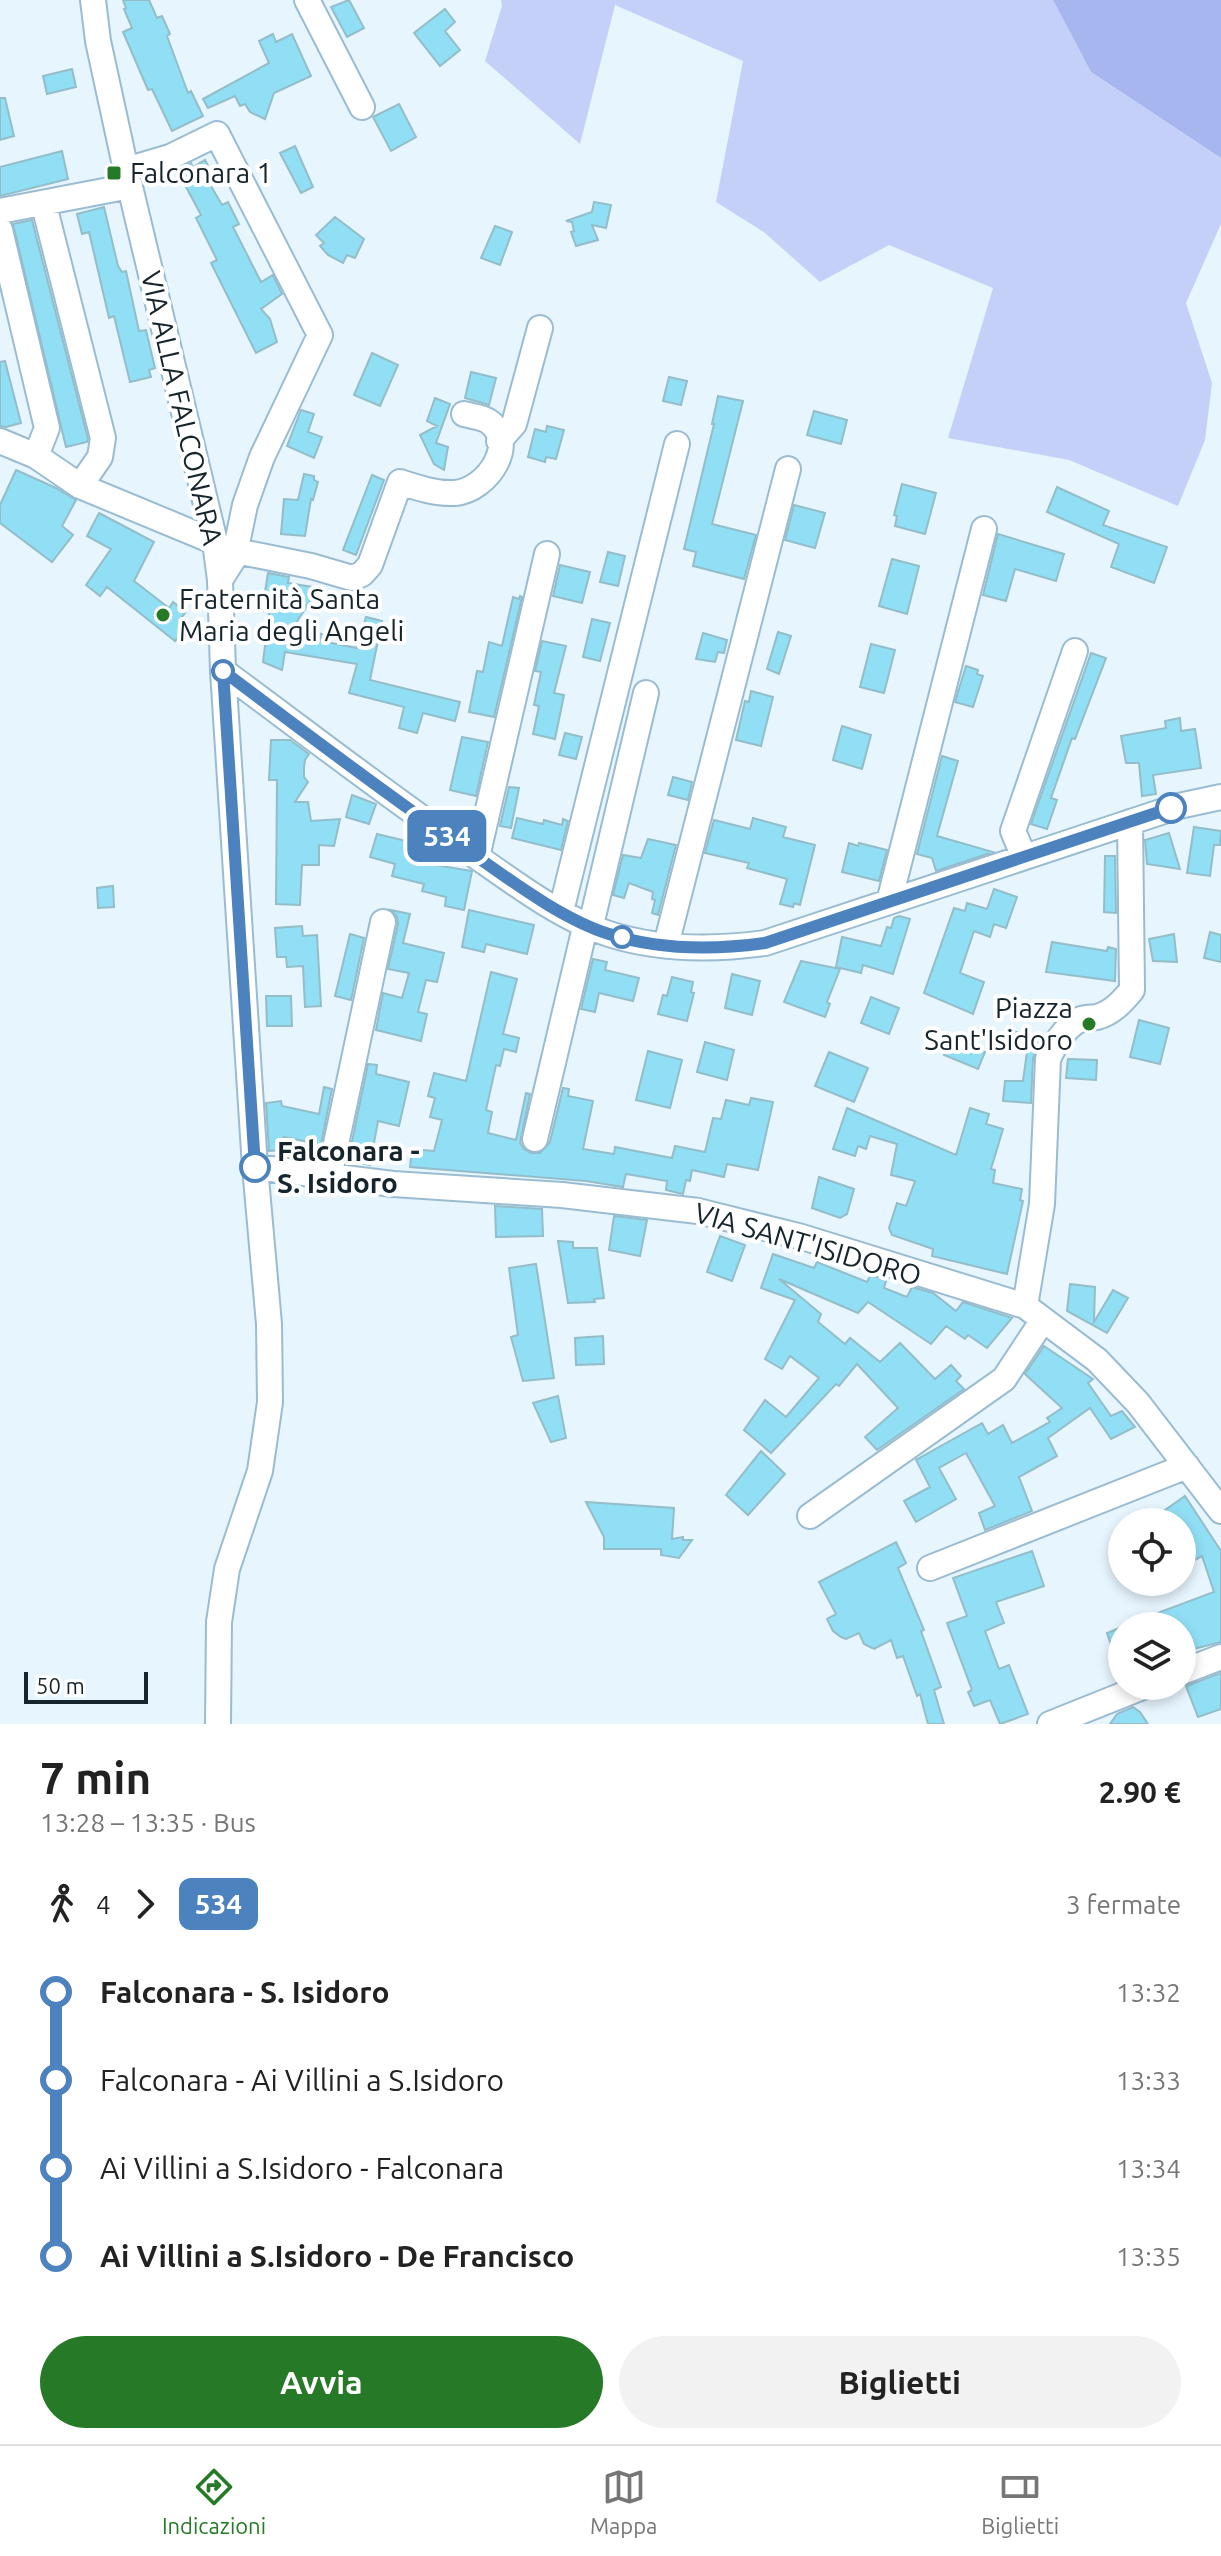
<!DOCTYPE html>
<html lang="it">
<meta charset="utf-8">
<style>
body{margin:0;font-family:Ubuntu,sans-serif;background:#f2f2f2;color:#222;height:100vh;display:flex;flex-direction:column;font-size:30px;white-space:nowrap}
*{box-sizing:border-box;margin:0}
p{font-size:26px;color:#767676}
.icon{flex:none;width:44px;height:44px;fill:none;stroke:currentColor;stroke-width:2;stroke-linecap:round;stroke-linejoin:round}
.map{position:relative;height:1724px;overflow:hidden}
.details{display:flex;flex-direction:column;background:#fff;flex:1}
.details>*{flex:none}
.badge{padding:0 16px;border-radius:12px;font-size:28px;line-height:52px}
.tools{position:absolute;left:1108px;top:1508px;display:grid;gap:16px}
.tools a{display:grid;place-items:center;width:88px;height:88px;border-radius:50%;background:#fff;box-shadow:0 4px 12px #0003;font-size:40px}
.scale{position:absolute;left:24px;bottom:20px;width:124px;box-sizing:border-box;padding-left:8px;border:4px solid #16242c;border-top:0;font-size:22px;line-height:28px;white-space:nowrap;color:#16242c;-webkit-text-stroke:6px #fff;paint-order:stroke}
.map>.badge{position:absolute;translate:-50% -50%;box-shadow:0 0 0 4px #fff}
.legs{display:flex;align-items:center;gap:12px;height:88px;padding:0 40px;font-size:26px}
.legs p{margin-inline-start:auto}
.head{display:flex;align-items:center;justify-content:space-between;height:136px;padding:0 40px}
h1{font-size:44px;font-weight:700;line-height:60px}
.button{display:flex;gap:16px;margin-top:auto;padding:16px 40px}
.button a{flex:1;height:92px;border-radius:48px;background:#267a27;color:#fff;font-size:32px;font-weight:700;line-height:92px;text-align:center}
.button a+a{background:#f2f2f2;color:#222}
ul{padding:0 40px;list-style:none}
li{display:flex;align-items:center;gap:28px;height:88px;font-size:30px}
li i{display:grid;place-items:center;width:12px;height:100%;margin:0 10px;background:currentColor}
li i::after{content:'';width:20px;height:20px;margin:-10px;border:6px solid;border-radius:50%;background:#fff}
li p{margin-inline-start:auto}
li:first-child i{background:linear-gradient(#0000 50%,currentColor 0)}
li:last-child i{background:linear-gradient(currentColor 50%,#0000 0)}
.dock{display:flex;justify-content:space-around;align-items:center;height:112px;border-top:2px solid #e0e0e0;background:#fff;font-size:22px;color:#767676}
.dock a{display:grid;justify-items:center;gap:4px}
.dock .current{color:#267a27}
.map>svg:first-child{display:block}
</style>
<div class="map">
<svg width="1221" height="1724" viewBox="0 0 1221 1724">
<rect width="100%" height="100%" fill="#e7f5fe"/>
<!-- green -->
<path fill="#c5d0f8" d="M501,0H1053L1091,72L1221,158V224L1186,303L1212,383L1205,440L1178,506L1069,460L948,438L993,288L889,245L820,282L765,233L716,202L743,61L615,5L580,144L485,61L502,6Z"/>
<!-- forest -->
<path fill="#a7b6ef" d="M1053,0H1221V158L1091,72Z"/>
<!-- building -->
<path fill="#91dff5" stroke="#93bdc9" stroke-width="2" d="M123,0H149L157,18L162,16L170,34L167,36L188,93L191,91L203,116L172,131L152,89L148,90L123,32L132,28L124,9L126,8Z
M349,0L364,28L347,37L331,7Z
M445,9L455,22L445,31L460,50L440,66L414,33Z
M273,34L276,42L292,34L311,76L274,93L265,119L250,112L245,104L240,106L235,96L208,108L203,99L269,63L259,41Z
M72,69L76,87L47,94L43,76Z
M0,98H5L14,136L0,140Z
M399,104L416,137L391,151L373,117Z
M295,146L313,187L301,193L280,153Z
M62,151L68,179L0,196V167Z
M205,160L214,177L208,181L222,205L228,202L239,224L233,227L261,282L273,275L282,294L261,309L270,319L277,342L256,353L211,263L217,260L196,218L201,215L177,170L191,163L193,167Z
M594,202L611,205L606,228L592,225L598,240L576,246L571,232L574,231L572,222L566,221L592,212Z
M104,207L118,266L122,272L126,271L139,331L146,330L155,368L149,370L151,377L130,382L114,316L109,318L89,232L82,234L77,214Z
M335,217L364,239L355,258L347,255L343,263L328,255L320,246L324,243L316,235Z
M32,220L88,439L87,442L66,447L13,224Z
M495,226L512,232L500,265L481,258Z
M372,353L398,365L380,406L354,395Z
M5,361L21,423L6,427L0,426V362Z
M471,372L496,378L489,405L465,398Z
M669,377L687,381L681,405L663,401Z
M718,396L743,401L712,524L756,535L744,579L693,566L696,552L684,549L714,424H712Z
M435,398L450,404L436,443L448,447L444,470L434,464L420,435L437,426L427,421Z
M301,410L314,414L308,432L322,437L314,458L287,446Z
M814,411L847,420L841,444L807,435Z
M547,426L564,430L556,459L546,457L545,462L528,457L535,429L546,432Z
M16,470L56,488L76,500L62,526L73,535L52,562L0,523V505Z
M304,474L314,476V480L318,482L313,500L311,499L305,536L281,534L284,499L298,500Z
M372,475L384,480L356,555L343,550Z
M902,484L936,493L925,534L895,526L897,516L894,515Z
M1057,487L1109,511L1103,525L1167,547L1154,583L1111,567L1119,544L1047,512Z
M794,505L825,513L815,548L785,540Z
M99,513L154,542L134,581L169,608L173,602L186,612L181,618L188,624L175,641L107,587L100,596L86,585L111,549L87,536Z
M998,534L1064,554L1056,581L1015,569L1006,601L983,595Z
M608,552L625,556L618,586L600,582Z
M892,559L919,566L907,614L879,606Z
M560,565L590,572L582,603L553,596Z
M268,573L289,577L288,583L319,588L292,629L322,634L321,641L357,648L366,617L382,621L370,680L460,702L455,721L423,713L417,733L399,728L404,707L349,693L357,664L285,652L282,670L263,662L269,612L262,611Z
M520,596L522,597L494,717L469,712L477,671L483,672L489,642L502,646L513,597L519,599Z
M592,619L610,623L600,661L583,657Z
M778,632L791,636L779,674L767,669Z
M703,633L727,640L724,653L718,652L715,662L696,659Z
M542,641L566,646L554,693L564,695L555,739L533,734L539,706L534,705L541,672L535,671Z
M871,644L895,650L884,693L860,687Z
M1091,653L1106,658L1075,739L1072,738L1051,798L1057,800L1047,829L1031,824Z
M966,666L978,670L977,674L983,676L973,707L955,702Z
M751,691L773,697L761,746L736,740L745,701L749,702Z
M1180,718L1181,731L1195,729L1201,768L1153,775L1156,794L1142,796L1139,763H1126L1121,736L1166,728L1165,721Z
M842,726L871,735L862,769L833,760Z
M565,733L582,737L576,759L559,755Z
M462,737L488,742L476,796L450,790Z
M271,740H290L309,754L305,760L304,768V777L308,782L295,802H308L311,821L340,819L334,846L319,845V865H302L300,905L276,904L277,780H269Z
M942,756L958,761L937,836L993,852L936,871L932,858L917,854Z
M673,777L692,782L688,800L668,795Z
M509,787L519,788L511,828L500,826Z
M352,795L376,804L369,824L346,817Z
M517,818L543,824L544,820L562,825L563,819L568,821L561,850L512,838Z
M753,818L786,827L783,837L815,845L800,905L794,903L793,907L780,904L787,879L747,868L749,863L705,853L714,820L750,829Z
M1194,827L1221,831L1220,845H1214L1210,876L1187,873Z
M1169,833L1180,869L1147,864L1145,840Z
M377,834L427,846L423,863L472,871L464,910L445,906L446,897L422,891L424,884L392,876L395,864L370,857Z
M648,839L676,845L658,915L652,913L655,900L652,899L653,892L629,883L624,898L613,895L623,855L641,858Z
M849,843L858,846L859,843L887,850L879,881L842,872Z
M1105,856H1115L1116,913L1104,912Z
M113,886L114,907L98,908L97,888Z
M994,889L1017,897L1006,928L994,924L990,937L974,931L960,973L984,982L973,1014L924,993L954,908L965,911L967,903L987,909Z
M391,910L410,914L403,943L444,953L437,982L426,980L418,1012L427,1014L421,1041L376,1030L383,993L402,998L409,973L388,969L398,924L397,917Z
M469,910L534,925L527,954L486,944L484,952L462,947Z
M899,916L910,919L893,974L863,965L861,973L836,967L842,937L881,946L887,927L891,928L894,918Z
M302,926L303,936L317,935L321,1006L305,1007L303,966L287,967L286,957H277L275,928Z
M1210,932L1221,935V962L1204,958Z
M350,934L364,938L351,1000L335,996Z
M1174,934L1177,962L1153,961L1149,939Z
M1052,942L1107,951L1108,947L1116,949L1115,981L1046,972Z
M593,959L607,962L605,970L639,978L633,1001L599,993L595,1012L581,1009Z
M801,961L840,969L827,1002L830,1004L825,1017L784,1002Z
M491,972L517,979L503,1034L519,1038L516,1052L504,1049L500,1066L496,1065L486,1110L492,1112L488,1133L516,1140L526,1093L530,1094L520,1143L524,1149L531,1153H540L550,1142L563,1088L569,1089L568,1096L593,1101L583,1149L614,1154L615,1147L672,1158L675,1146L705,1152L713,1118L721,1119L726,1100L749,1105L751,1098L773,1102L758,1170L727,1164L724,1177L692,1170L690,1181L686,1180L683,1194L666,1190L667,1181L626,1174L623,1187L586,1181L410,1167L412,1149L434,1151L442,1120L430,1117L435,1098L428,1096L434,1073L466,1081Z
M732,974L760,981L752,1015L725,1008Z
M672,977L693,982L691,992L694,993L687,1021L658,1014L663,995L667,996Z
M266,996H291L292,1026H267Z
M871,997L899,1008L889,1034L861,1023Z
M1139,1020L1169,1028L1160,1064L1130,1057Z
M1008,1030L1042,1038L1033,1058L1031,1103L1003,1101L1005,1081H1023L1027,1052L1004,1046Z
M965,1033L976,1037L973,1047L985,1052L978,1069L944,1055L951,1039L960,1042Z
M705,1042L734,1050L727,1080L697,1072Z
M648,1051L682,1060L670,1108L636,1100Z
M829,1052L868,1068L854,1102L815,1086Z
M1068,1059L1097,1060L1096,1080L1066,1078Z
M368,1064L377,1065L376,1074L409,1082L399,1126L378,1121L370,1165L348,1161Z
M324,1087L332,1089L320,1149L312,1147L313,1143L284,1137L283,1150L269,1151L266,1103L281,1101L282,1106L319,1114Z
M847,1108L956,1155L970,1108L989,1114L986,1124L1003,1129L991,1169L995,1170L993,1183L1022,1189L1020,1200L1023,1201L1007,1274L932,1256L933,1249L892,1235L889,1228L897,1203L906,1206L915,1181L891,1175L897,1144L870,1136L866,1149L858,1146L855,1156L833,1149Z
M819,1177L854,1189L847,1214L840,1218L812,1208Z
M495,1206L542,1209L543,1236L496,1237Z
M614,1216L647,1220L640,1256L609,1250Z
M720,1236L745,1245L732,1281L707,1272Z
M558,1241L573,1242V1248H597L604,1298L594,1299L595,1302L568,1303Z
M773,1254L814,1268L817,1262L867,1282L871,1274L886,1281L884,1288L907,1297L912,1287L933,1293L956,1311L963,1302L1012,1318L987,1348L968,1335L965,1339L946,1326L931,1344L868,1302L858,1313L779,1279L821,1314L818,1322L845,1344L850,1338L880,1362L900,1343L935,1379L951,1365L961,1376L956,1381L964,1389L877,1450L865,1437L898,1408L857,1364L839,1386L836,1384L771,1453L744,1430L765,1400L786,1417L819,1378L790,1356L782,1369L765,1359L795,1300L761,1288Z
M536,1264L554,1378L523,1381L511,1337L518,1335L509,1268Z
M1070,1284L1095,1287L1094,1322L1113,1290L1128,1298L1107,1333L1067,1311Z
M603,1336L604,1364L576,1365L575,1338Z
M1044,1346L1093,1379L1088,1383L1111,1416L1122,1411L1135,1427L1111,1439L1090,1408L1048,1438L1057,1456L1019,1477L1032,1511L985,1530L979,1513L995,1506L966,1453L939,1468L956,1499L916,1522L904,1501L930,1487L916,1460L982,1423L988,1434L1003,1425L1012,1443L1050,1422L1047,1418L1062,1408L1025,1374Z
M558,1396L566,1438L551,1442L533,1403Z
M761,1451L785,1474L748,1515L726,1495Z
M1185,1496L1221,1551V1642L1182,1652V1626H1129L1128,1624L1214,1592L1202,1556L1182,1567V1522H1148Z
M586,1502L674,1508L672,1539L683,1537V1540H692L679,1558L661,1555V1549H604V1537Z
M896,1542L906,1563L898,1568L924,1630L921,1631L941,1687L934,1690L944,1724H928L920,1694L917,1696L903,1656L897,1658L891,1640L874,1649L864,1644L859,1633L846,1639L841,1637L833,1631L827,1619L836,1614L819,1582Z
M1032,1551L1044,1586L996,1602L1004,1623L985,1631L999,1669L1009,1665L1028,1714L1000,1724L990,1700L974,1706L968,1692L972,1690L947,1623L967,1616L953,1578Z
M1122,1627V1670H1120L1107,1633Z
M1221,1673V1709L1198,1717L1186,1686Z
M1133,1707L1140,1712L1148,1724H1110L1117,1714Z"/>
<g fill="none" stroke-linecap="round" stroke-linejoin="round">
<!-- minor casing -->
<g stroke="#9abcd2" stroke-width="28">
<path id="minor" d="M93,0L98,41L126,170L215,542L220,580L223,671L255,1167L269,1324L270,1402L260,1471L227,1569L219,1622L218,1724
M307,0L362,107
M126,170L170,157L217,134L320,335L262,457L245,505L234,558L220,580
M0,211L130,186
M47,217L103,438L100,457L80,486
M0,230L47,428L36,456
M0,441L36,456L80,486L215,542
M499,441L514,424L540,328
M236,551L311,566L352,578L362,574L370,565L400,482C418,488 436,494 455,493C488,490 519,442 488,421C482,417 471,416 464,414
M223,671C306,732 388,796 473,854C513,882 562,919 609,934C659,950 714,950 765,943L1179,806L1221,797
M477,857L547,554
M1024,857L1013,831L1075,651
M889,902L984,529
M561,911L677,444
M591,925L646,693
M666,945L788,469
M535,1139L586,923
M255,1167L393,1184L562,1195L698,1211L802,1237L1025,1306L1097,1360L1138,1403L1221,1511
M329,1177L383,922
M1025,1306L1042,1204L1048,1059C1055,1044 1064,1028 1079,1020C1085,1017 1091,1018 1097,1017C1112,1013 1122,1002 1132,990L1130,822
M810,1516L1004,1379L1043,1320
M930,1568L1187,1466
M1182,1672L1221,1657
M1050,1724L1145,1686"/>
</g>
<!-- minor -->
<use href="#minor" stroke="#fff" stroke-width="24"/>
</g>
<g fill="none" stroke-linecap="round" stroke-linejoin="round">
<!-- line-1 casing -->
<g stroke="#fff" stroke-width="18">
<path id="line-1" d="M255,1167L223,671C306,733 388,796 473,854C513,882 562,919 609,934C659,950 714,950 765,943L1171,808"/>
</g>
<!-- line-1 -->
<use href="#line-1" stroke="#4c83be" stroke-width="12"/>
</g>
<!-- markers -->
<g fill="#267a27" stroke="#fff" stroke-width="3">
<rect x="106" y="165" width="16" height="16" rx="4"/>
<circle cx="163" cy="615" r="8"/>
<circle cx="1089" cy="1024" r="8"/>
</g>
<g fill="#fff" stroke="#4c83be" stroke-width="4">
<circle cx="223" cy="671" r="10"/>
<circle cx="1171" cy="808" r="14"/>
<circle cx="622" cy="937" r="10"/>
<circle cx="255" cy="1167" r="14"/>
</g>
<g text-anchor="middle" stroke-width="8" stroke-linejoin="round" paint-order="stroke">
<!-- poi labels -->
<g font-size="28" fill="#16242c" stroke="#fff" text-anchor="start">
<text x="130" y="183">Falconara 1</text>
<text x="179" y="609">Fraternità Santa<tspan x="179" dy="32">Maria degli Angeli</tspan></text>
<text x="1073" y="1018" text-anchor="end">Piazza<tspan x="1073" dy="32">Sant'Isidoro</tspan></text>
</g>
<!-- street labels -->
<g font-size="28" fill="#16242c" stroke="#fff">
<text transform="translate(182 408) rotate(77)" y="10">VIA ALLA FALCONARA</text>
<text transform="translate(808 1244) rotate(16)" y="10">VIA SANT'ISIDORO</text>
</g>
<!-- stop labels -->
<g font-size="28" font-weight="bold" fill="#16242c" stroke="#fff" text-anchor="start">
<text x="277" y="1161">Falconara -<tspan x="277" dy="32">S. Isidoro</tspan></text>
</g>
</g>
</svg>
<div class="tools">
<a><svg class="icon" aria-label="locate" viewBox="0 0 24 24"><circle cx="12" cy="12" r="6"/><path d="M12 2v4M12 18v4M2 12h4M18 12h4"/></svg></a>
<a><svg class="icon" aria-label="layers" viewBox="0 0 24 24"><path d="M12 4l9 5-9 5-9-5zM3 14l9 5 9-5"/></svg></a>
</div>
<div class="scale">50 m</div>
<b class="badge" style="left:447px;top:836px;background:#4c83be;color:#fff">534</b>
</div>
<section class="details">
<div class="head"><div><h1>7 min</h1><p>13:28 – 13:35 · Bus</p></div><b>2.90 €</b></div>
<div class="legs"><svg class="icon" aria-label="walk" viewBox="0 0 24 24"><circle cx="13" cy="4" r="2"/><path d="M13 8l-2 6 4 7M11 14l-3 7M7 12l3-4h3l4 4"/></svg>4<svg class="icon" aria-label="forward" viewBox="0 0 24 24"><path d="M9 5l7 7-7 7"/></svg><b class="badge" style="background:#4c83be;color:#fff">534</b><p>3 fermate</p></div>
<ul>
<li><i style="color:#4c83be"></i><b>Falconara - S. Isidoro</b><p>13:32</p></li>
<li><i style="color:#4c83be"></i><span>Falconara - Ai Villini a S.Isidoro</span><p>13:33</p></li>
<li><i style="color:#4c83be"></i><span>Ai Villini a S.Isidoro - Falconara</span><p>13:34</p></li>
<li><i style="color:#4c83be"></i><b>Ai Villini a S.Isidoro - De Francisco</b><p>13:35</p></li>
</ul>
<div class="button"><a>Avvia</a><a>Biglietti</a></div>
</section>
<nav class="dock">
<a class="current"><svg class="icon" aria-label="directions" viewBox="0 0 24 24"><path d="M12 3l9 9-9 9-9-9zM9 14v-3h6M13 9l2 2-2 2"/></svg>Indicazioni</a>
<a><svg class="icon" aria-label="map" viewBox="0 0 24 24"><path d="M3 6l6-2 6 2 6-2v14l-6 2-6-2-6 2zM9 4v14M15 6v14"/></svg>Mappa</a>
<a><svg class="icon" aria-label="tickets" viewBox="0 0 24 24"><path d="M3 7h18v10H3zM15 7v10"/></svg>Biglietti</a>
</nav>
